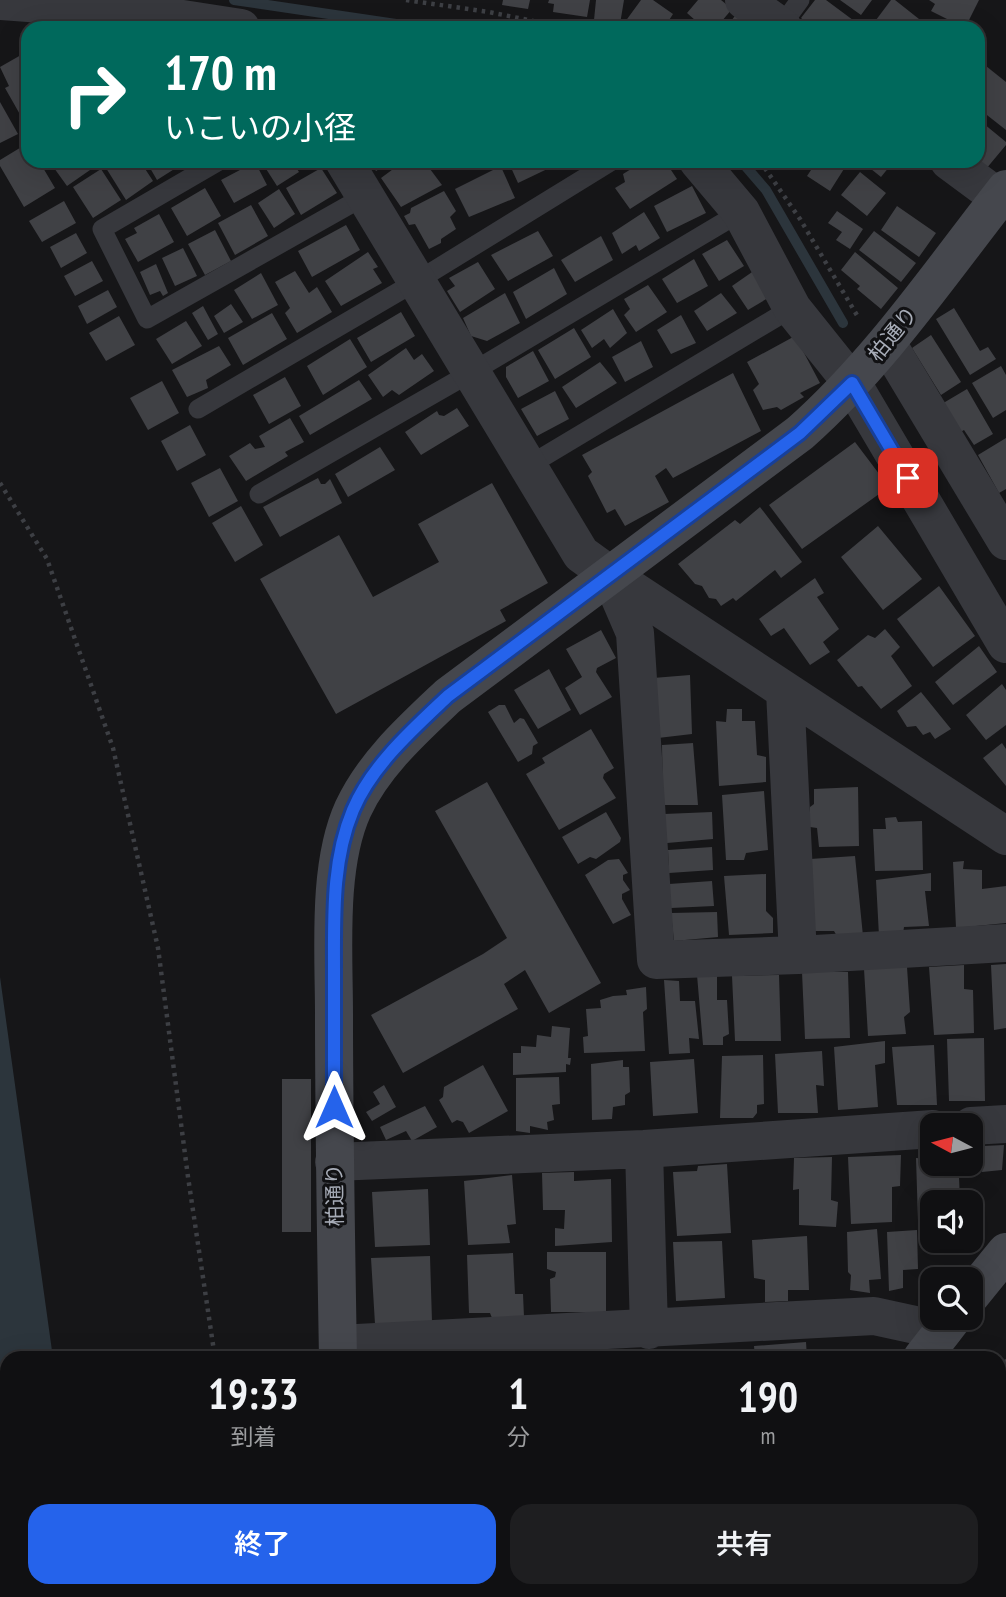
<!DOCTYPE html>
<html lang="ja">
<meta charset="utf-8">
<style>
:root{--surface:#101012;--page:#1e1e20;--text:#f1f3f6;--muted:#9c9d9f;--line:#303032;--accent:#2563eb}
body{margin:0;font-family:"PT Sans Narrow","Noto Sans JP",sans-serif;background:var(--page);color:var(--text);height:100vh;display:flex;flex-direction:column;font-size:26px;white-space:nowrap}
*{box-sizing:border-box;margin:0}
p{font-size:23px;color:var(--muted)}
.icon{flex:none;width:38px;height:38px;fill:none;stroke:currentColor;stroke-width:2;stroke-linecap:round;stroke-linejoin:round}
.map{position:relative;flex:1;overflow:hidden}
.sheet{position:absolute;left:0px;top:1351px;width:1006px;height:247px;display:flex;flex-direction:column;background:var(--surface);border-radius:21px 21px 0 0;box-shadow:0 7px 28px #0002,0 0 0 2px var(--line)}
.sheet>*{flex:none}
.top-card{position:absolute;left:21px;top:21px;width:964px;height:147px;border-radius:21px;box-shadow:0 7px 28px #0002,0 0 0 2px var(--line);background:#00695c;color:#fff;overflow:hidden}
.needle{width:46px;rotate:277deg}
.tools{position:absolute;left:920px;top:1113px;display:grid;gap:14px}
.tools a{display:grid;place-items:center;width:63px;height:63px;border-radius:14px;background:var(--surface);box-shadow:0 7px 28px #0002,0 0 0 2px var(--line);font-size:35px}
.pin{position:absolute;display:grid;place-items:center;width:60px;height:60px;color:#fff;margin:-30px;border-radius:14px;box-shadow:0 4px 10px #0006}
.me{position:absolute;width:77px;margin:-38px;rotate:0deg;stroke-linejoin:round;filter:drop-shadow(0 0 5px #0008)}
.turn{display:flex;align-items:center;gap:24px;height:147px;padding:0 28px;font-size:32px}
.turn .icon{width:91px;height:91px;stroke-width:2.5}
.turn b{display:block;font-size:49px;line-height:60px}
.eta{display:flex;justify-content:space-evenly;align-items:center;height:119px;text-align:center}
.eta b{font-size:42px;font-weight:600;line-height:49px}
.cta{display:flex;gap:14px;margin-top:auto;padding:14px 28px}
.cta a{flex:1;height:80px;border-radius:21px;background:var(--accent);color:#fff;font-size:28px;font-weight:600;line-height:80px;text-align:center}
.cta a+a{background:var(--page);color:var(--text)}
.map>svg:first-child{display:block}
.water{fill:#2c353c}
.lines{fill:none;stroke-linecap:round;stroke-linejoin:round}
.stream{stroke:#2c353c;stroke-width:10}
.building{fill:#404145}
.path{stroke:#3d3f44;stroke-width:4.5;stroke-dasharray:3.5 5;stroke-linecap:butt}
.lane{stroke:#37383d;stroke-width:19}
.street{stroke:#37383d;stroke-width:38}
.secondary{stroke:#45474d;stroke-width:38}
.route-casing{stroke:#184099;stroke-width:18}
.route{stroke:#2563eb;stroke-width:12}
.labels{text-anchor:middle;stroke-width:6;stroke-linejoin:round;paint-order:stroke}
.street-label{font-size:21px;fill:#a8adb8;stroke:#111113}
</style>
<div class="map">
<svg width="1006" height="1597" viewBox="0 0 1006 1597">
<rect width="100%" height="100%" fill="#161618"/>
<path class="water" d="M0,977l53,381h-46v233h78l1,6h-86z"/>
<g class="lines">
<path class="stream" d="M234,0l189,28
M741,161l25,29 77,133"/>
</g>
<path class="building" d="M503,0h27l-2,9 -26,-4z
M549,0h41l-3,17 -34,-5 1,-8 -6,-1z
M596,0h28l-4,24 -26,-4z
M641,0h12l20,14 -9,14 -42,-2z
M698,0h23l11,9 -16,19h-12l-17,-15z
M815,0h11l35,26 -48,2 -12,-10z
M840,0h32l-11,15z
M891,0h4l24,19 -7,9h-42z
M929,0h50l-14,28 -34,-17 4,-7z
M737,13l19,15h-30z
M679,19l13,9h-19z
M28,51v73l-2,1 -21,-37 4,-2 -9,-19z
M986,66l20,16v48l-28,-22v-32z
M0,102l18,32 -18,9z
M978,119l28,23v3l-20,24 -8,-7z
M28,143v18h11l16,27 -31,19 -24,-41v-6z
M49,161h54l-36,25z
M116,161h24l13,20 -27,19 -20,-32z
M146,161h41l-30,19z
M261,161h31l7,11 -22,14z
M369,161h24l-17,10z
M404,161h20l18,24 -41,22 -20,-29z
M508,161h56l-46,22z
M644,161h21l12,18 -47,30 -15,-21 10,-6 -2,-8z
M817,161h32l-19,30 -23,-15z
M861,161h33l-13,16z
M255,162l12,23 -33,18 -13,-23z
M321,168l16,25 -36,22 -15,-27z
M101,169l20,31 -28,18 -20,-31z
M495,169h7l13,29 -46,19 -14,-28z
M860,172l26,21 -19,23 -26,-21z
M692,186l14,27 -39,19 -13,-26z
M205,188l16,28 -34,20 -16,-28z
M279,189l16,25 -21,14 -16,-25z
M444,191l12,20 -6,6 6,12 -15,10v4l-12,6 -14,-25 -6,1 -5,-9 6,-3 1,-5z
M64,201l12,22 -34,19 -13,-21z
M251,205l17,31 -33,19 -17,-32z
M897,206l39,27 -17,24 -38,-27z
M837,211l26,18 -13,20 -14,-9 6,-8 -14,-9z
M644,212l16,26 -21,13 -3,-6 -14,9 -10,-21z
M159,214l15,28 -36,20 -13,-23 12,-6 -3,-5z
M346,225l14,25 -48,27 -14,-26z
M215,230l16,31 -26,14 -17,-31z
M538,231l15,25 -45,25 -17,-26z
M874,231l42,32 -15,19 -42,-32z
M76,233l11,20 -26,15 -11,-21z
M601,236l12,24 -38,22 -14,-22z
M727,240l17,26 -25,15 -17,-27z
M183,248l14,28 -22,10 -13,-28z
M368,252l10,15 -5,2 9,14 -41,23 -16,-25z
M855,252l43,36 -17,21 -24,-20 3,-3 -19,-16z
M694,259l14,27 -31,17 -15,-24z
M92,261l11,20 -28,15 -11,-20z
M478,262l17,27 -35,23 -13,-21 8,-5 -6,-8z
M156,264l12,29 -5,3 -3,-5 -10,4 -10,-23z
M554,268l13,26 -41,25 -13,-27z
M755,270l13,28 -20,12 -16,-24z
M295,271l14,22 8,-6 15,25 -35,21 -12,-20 5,-5 -15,-26z
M261,273l17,32 -26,14 -18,-29z
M648,285l19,27 -31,20 -12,-17 6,-6 -6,-10z
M108,290l9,17 -30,17 -9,-18z
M505,293l15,30 -33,18 -16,-5 -8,-18z
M721,293l16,20 -30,18 -13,-20z
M231,304l12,18 -19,11 -10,-17z
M203,306l15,28 -10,6 -16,-27z
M954,308l26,43 8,-4 8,12 -26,16 -34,-56z
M613,309l14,24 -17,15 -6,-9 -12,9 -11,-18z
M401,312l14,24 -44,26 -14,-24z
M272,313l15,26 -44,26 -15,-27z
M681,315l15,28 -25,11 -14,-24z
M119,316l16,29 -29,16 -17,-28z
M186,321l16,25 -30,18 -16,-25z
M574,328l17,29 -36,22 -17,-29z
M931,335l30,47 -20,13 -29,-47z
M795,336l25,47 -20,10 4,4 -23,13 -4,-3 -14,3 -10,-20 6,-6 -12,-22z
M350,339l17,28 -44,28 -16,-29z
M641,341l12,26 -28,15 -13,-25z
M219,346l12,19 -25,15 2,8 -21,9 -15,-27z
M406,348l8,12 8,-6 12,17 -35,24 -7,-5 -9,7 -15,-22z
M533,351l16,30 -31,17 -12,-21v-10z
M600,362l17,21 -41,25 -14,-21z
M1001,366l5,9v35l-13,8 -21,-35z
M733,373l28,58 -88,47 -7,-10 -11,8 14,26 -44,24 -10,-17 -8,4 -19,-37 4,-4 -10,-17z
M285,377l16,29 -32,18 -16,-29z
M359,380l13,19 -62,36 -11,-19z
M162,381l17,32 -31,17 -18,-32z
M967,389l26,45 -19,11 -10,-15 -7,4 -17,-29z
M555,391l14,28 -32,17 -16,-27z
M457,408l12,18 -48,29 -16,-23 32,-21 2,4 5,1z
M290,418l14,24 -19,10 3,4 -42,25 -17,-25 21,-13 5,6 10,-2 -6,-11z
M190,425l16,30 -29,16 -16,-30z
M1006,438v51l-7,4 -21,-38z
M855,442l34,45 -87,62 -33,-44z
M380,447l15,23 -47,27 -13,-23z
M220,468l18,33 -29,16 -18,-34z
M318,478l3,6h4l5,-5 12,24 -62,34 -17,-30z
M492,483l56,100 -48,27 6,11 -170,93 -76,-135 79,-44 34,62 66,-35 -21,-38z
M241,506l22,39 -28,17 -23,-39z
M760,507l42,55 -21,16 -6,-8 -39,31 -3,-3 -12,8 -5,-7 -7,-1 -7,-12 -7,-2 -17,-20 57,-44 5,4z
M878,526l44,53 -39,31 -42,-53z
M815,578l9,15 -7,4 22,32 -16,13 7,10 -20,13 -26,-37 -13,8 -12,-17z
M939,586l36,50 -42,31 -36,-48z
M885,629l15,18 -9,9 21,30 -31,23 -19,-23 -4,1 -21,-27 31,-25 7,3z
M601,630l15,28 -19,10 -1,4 16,25 -32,18 -15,-27 17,-11 -16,-28z
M979,646l18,26 -44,33 -18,-23z
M549,669l22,41 -33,19 -24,-39z
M690,675l2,59 -34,4 -5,-60z
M1002,684l4,6v35l-20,15 -20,-25z
M921,692l30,37 -16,10 -5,-7 -7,3 -7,-9 -9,1 -10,-16z
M499,705h6l9,18 6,-5 4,1 14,24 -5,3 -1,8 -14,8 -30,-50z
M727,709h15v12h13l2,34 9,2v25l-47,4 -3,-65 10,1z
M591,729l23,39 -10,6 -1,4 13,20 -57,32 -33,-56 19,-11 -3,-5z
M693,743l5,62h-35l-1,-60z
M1002,743l4,6v37l-23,-28z
M487,782l114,201 -52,30 -24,-43 -21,14 14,25 -115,64 -32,-58 112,-61 24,-16 -72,-127z
M858,787l1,59 -40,1 -2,-19 -7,-1v-20l4,-3v-15z
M764,791l4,59 -22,3 -2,7h-18l-4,-65z
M606,812l15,26 -1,4 -24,17 -6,-2 -12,7 -16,-27z
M712,812l1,27 -46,4 -3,-29z
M896,817l2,5 24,-1 1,49 -48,1 -2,-42h13l-1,-11z
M712,847l1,23 -44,3 -1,-23z
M855,856l8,80 -25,2 -4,-7h-19l-5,-72z
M619,859l9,14 -5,2v5l7,10 -8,4v5l9,16 -18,9 -28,-49 23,-15z
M964,861l-1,8 19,1v19l24,-3v37l-50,5 -3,-66z
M931,873v18h-6l4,35 -25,1 -1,7 -24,2 -3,-56z
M766,874v37l7,7v15l-44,2 -5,-59z
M712,881l2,25 -43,2 -2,-24z
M717,912l1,25 -44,4 -3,-28z
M1006,964v64l-12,2 -3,-65z
M964,965v24l9,1 1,43 -40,2 -5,-68z
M907,967l3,45 -6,5 2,17 -38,2 -4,-67z
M802,972h46l2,66 -45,1z
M717,973v27h10l2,34 -6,3v8h-20l-6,-70z
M779,975l2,66h-46l-3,-65z
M664,980l15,1 1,20h15l4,38 -10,-1 1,15 -21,1z
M646,987l1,22 -4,3 2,39 -61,2 -1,-16 5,-1 -2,-27 15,-1 -1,-8 13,-4 14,-1 -1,-5z
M552,1026l18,2 -2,30h3l-1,7 -4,-1v8l-53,3v-22h8v-7l15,1 1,-12 14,2z
M984,1038l1,63h-36l-2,-62z
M885,1041v22l-10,2 3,42 -40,3 -4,-63z
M934,1045l3,60h-40l-5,-58z
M822,1051l2,35 -8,-1 2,28h-40l-3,-59z
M763,1055l1,49 -7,1v8l-4,5h-33l2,-62z
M694,1059l4,54 -45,3 -3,-54z
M623,1060v7h6l1,25 -5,3v10l-12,2 -1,12 -20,1 -1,-56z
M483,1065l25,46 -39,22 -6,-11 -6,-2 -5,3 -13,-23 4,-3 1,-10z
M559,1077l1,27 -8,1 2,15 -7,2 1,8 -18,-4v7l-14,-2v-53z
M282,1079h29v153h-29z
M384,1085l12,22 -24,14 -6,-9 14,-8 -7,-12z
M425,1106l12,21 -25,14 -6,-10 -20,9 -6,-13z
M1004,1145l-2,25 -20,2 1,-26z
M931,1154h2v10h36v12l-10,1 1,25h-27v19h-15l-2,-63 14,1z
M901,1155l-1,31 -8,1v35l-41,2 -3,-67z
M832,1157l-1,43 7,2 -2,25 -37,-2v-36l-6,1 1,-32z
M727,1164l4,69 -54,3 -4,-64 24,-1 1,-5z
M574,1172v9l37,-2 1,63 -57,4v-18l9,1 1,-19h-22l-1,-37z
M512,1175l4,49 -9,1 3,18 -42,2 -4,-64z
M428,1189l2,56 -55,2 -3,-55z
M877,1229l4,50 -12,1 1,13 -20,-3 1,-15 -3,-3 -1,-40z
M917,1230l1,39 -15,1v18l-14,3 -2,-59z
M807,1236l2,54h-21v11l-23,1v-22l-11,-2 -2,-38z
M722,1241l3,57 -49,3 -3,-59z
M547,1252h59v60h-55l-1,-33 5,-2 1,-5 -9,-3z
M513,1253l2,41h8l1,23 -32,1 -2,-5h-21l-2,-58z
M430,1256l2,66 -57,2 -4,-66z
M806,1342l1,16h-52l-1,-12z
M591,1348v10h-16l2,-9z
M649,1351v7h-32v-6z
M536,1353h22v5h-22z
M1006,1359v68l-2,1 -5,-9v-57z
M999,1549l4,7 3,-3v44h-35l-4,-6h32z
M413,1591h46v6h-45z
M504,1591h39v6h-39z
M590,1591h45v6h-37l-8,-1z
M797,1591h41l3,6h-41z
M929,1591h15l4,6h-16z"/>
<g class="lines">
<path class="path" d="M406,0l83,12 78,16
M760,161l40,58 58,98
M0,483l47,76 66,189 45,200 30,229 27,181
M243,1591l1,6"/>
<path class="lane" d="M781,26l19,-26
M219,161l-117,68 45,90 218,-123
M198,409l219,-128 195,-120
M528,466l264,-158
M259,494l213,-122 269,-160
M395,1591v6"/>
<path class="street" d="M744,0l39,28
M0,1l124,9 117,18
M344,161l237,393 29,21 396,261
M698,161l43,51 51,96 60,75 154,261
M949,161l50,37
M887,343l119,198
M610,575l25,58 21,327 142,-5 208,-12
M785,691l13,264
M971,1126l35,-2
M644,1149l5,181
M334,1162l310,-13 289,-20
M338,1344l536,-28 69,15
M999,1481l7,13
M860,1591l4,6"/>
<path class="secondary" d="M971,1295l35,-43
M338,1358c-2,-115 -4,-229 -4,-344 0,-62 -7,-148 19,-205 21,-45 59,-79 95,-113l352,-263c80,-71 140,-160 206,-244
M922,1358l31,-40
M345,1591v6
M730,1597l5,-6"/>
</g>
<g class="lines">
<defs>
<path id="route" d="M334,1107c0,-46 0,-92 0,-139 0,-52 -2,-108 19,-158 19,-45 60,-81 95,-114l352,-263 52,-50 56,95"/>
</defs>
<use href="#route" class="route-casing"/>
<use href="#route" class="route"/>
</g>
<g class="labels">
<g class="street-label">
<text transform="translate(893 334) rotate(-51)" y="7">柏通り</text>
<text transform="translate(335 1195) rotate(-91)" y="7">柏通り</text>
</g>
</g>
</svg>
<div class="tools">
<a><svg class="needle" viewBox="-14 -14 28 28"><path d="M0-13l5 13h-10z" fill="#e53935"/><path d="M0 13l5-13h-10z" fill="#9c9d9f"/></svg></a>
<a><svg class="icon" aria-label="sound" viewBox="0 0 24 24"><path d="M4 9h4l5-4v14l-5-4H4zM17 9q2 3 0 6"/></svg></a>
<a><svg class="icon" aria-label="search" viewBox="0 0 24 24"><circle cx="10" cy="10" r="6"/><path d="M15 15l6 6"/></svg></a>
</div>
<div class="pin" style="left:908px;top:478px;background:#d93025"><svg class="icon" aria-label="arrive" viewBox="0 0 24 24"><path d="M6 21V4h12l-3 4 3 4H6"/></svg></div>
<svg class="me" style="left:334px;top:1107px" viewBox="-20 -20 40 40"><path d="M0-17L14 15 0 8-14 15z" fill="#2563eb" stroke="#fff" stroke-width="4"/></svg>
<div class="top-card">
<div class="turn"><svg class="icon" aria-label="right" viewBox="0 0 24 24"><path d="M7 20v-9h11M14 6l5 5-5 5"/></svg><div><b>170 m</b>いこいの小径</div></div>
</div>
<section class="sheet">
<div class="eta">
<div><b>19:33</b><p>到着</p></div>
<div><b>1</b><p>分</p></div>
<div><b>190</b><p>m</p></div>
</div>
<div class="cta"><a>終了</a><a>共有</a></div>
</section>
</div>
